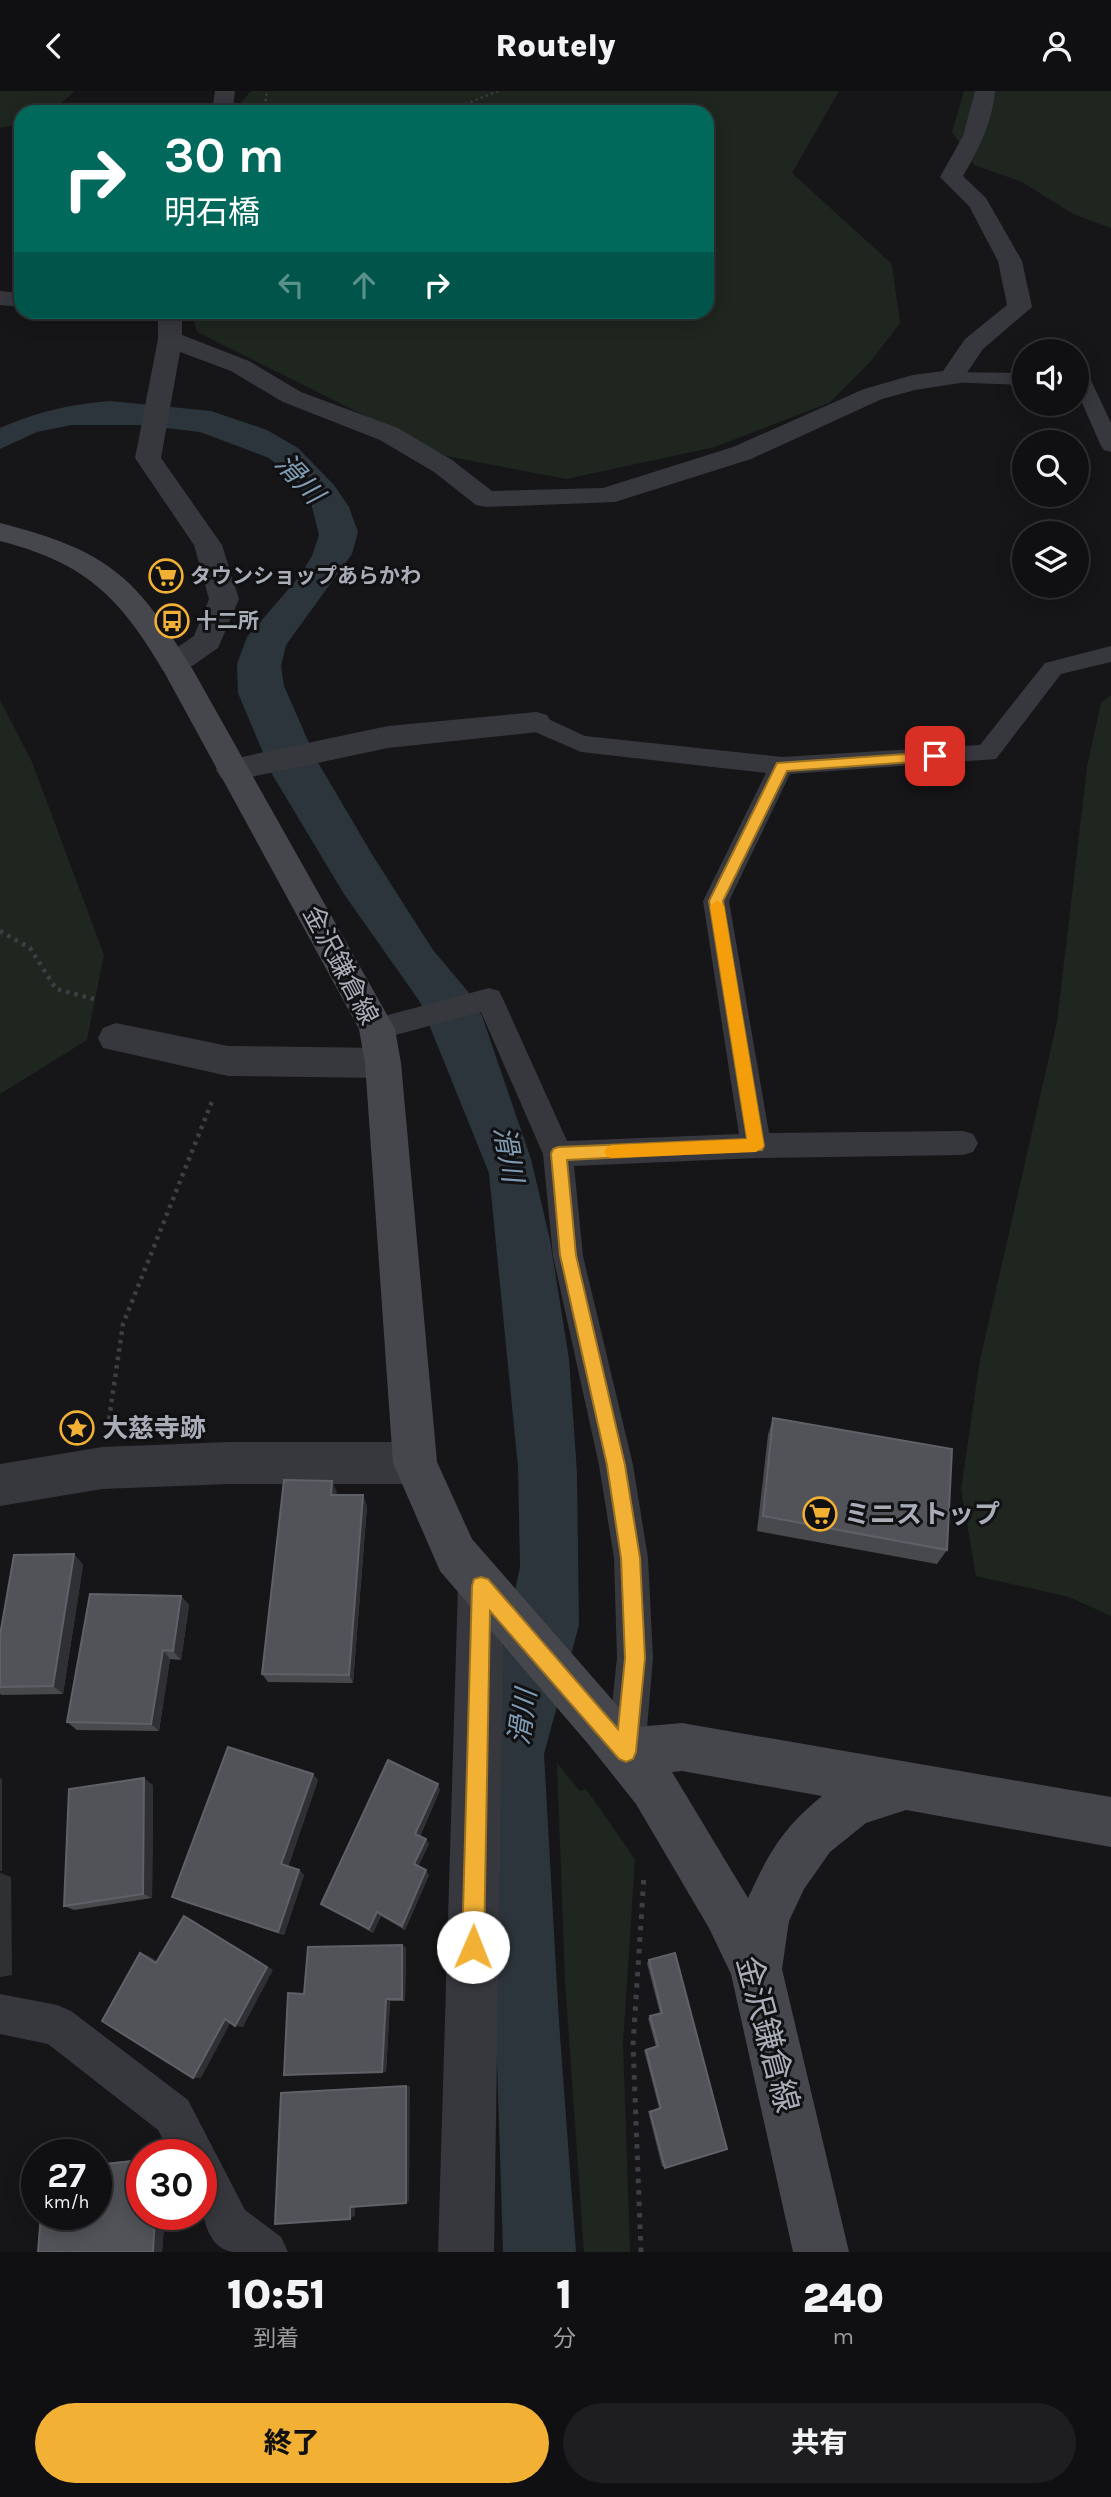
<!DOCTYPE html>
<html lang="ja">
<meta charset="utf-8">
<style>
:root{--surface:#101012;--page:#1e1e20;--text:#f1f3f6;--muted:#9c9d9f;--line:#303032;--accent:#f2b134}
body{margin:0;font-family:Karla,"Noto Sans JP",sans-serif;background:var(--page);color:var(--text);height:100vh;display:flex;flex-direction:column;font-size:26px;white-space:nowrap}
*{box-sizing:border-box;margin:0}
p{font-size:23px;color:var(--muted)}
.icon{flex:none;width:38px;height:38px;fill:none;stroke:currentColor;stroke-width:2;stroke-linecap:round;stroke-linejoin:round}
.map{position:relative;height:2161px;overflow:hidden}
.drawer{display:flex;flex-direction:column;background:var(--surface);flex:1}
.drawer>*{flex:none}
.hud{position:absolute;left:14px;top:14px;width:700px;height:214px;border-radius:21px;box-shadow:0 4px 18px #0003,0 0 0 2px var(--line);background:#00695c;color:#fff;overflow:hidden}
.fabs{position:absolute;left:1012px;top:248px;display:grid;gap:14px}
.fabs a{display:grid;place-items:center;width:77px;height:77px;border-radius:50%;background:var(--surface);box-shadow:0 4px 18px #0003,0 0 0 2px var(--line);font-size:35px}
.speed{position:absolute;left:21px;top:2048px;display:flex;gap:14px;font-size:35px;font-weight:700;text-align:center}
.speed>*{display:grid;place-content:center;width:91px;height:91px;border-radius:50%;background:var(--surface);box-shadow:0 4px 18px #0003,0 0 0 2px var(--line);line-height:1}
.speed small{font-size:18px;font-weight:400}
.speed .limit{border:10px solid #d22;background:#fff;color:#111}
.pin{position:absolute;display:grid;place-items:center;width:60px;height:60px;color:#fff;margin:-30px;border-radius:14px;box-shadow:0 4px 10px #0006}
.me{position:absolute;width:77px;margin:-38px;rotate:1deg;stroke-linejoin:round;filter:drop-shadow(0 0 5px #0008)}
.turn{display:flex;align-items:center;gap:24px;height:147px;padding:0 35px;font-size:32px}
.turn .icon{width:91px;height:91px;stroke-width:2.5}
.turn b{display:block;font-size:49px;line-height:60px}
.lanes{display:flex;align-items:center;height:66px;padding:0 35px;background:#0003;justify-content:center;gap:35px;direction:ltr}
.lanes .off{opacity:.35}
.eta{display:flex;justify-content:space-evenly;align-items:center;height:119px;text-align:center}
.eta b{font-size:42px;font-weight:800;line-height:49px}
.primary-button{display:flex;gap:14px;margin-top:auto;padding:14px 35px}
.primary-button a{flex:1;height:80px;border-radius:42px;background:var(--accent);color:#111;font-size:28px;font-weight:800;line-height:80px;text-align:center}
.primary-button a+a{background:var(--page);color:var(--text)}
header{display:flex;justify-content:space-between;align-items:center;height:91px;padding:0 35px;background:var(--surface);font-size:32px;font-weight:800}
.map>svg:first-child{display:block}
.green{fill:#1e261f}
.water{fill:#2c353c}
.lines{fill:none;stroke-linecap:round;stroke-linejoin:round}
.path-far2{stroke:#3d3f44;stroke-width:2.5;stroke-dasharray:2 3.5;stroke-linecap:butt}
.path-far1{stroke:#3d3f44;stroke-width:4.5;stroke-dasharray:3.5 5;stroke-linecap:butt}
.path{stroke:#3d3f44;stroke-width:5;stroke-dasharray:4.5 7;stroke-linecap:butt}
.lane{fill:#37383d;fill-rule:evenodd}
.street{fill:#37383d;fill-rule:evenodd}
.secondary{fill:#45474d;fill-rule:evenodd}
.wall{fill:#47494d}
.shaded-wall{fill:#2f3033}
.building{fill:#525359;stroke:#5f6168;stroke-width:2}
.route{fill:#f2b134;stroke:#9d7322;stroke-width:2}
.slow{fill:#f59e0b}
.labels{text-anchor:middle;stroke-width:6;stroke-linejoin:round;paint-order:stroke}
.far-poi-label{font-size:21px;font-weight:bold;fill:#a8adb8;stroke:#111113;text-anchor:start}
.street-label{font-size:26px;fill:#a8adb8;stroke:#111113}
.poi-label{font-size:26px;font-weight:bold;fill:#a8adb8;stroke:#111113;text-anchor:start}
.water-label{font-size:28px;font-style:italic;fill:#7f9bb3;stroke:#111113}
.near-street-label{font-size:32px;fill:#a8adb8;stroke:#111113}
</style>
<header><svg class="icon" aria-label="back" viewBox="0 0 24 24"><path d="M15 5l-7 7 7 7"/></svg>Routely<svg class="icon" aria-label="person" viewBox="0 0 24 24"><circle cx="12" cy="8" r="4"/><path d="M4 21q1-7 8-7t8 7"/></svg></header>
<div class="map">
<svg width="1111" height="2161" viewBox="0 0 1111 2161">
<rect width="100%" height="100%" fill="#161618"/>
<path class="green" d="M0,0h75l-24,21h-30v12l-21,4z
M251,0h588l-47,82 100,91 8,59 -29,38 -42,42 -114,44 -149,32 -120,-23 -249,-124 -5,-20 515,-1v-199h-474z
M964,0h147v137l-38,-14 -51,-32 -48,-17 -22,-33z
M1111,604v921l-42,-19 -93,-21 -15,-87 19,-129 77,-338 30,-255 14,-64z
M0,609l32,62 72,193 -17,85 -87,54z
M557,1672l23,28 6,-2 49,70 -12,184 7,209h-46l-19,-271z"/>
<path class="water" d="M110,310l101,10 56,19 31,18 36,37 15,22 9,25 -6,22 -66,91 -5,21 3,20 32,73 57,97 60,94 37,44 12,22 49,143 19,81 19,119 8,114 2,152 -35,129 15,268 17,230h-73l-14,-448 4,-109 27,-128 -2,-100 -29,-294 -69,-171 -76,-108 -72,-120 -34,-81 -1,-29 10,-27 52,-60 13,-21 7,-21 -8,-32 -15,-22 -27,-23 -69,-26 -60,-7h-68l-35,7 -37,17v-21c40,-17 67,-23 110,-27z"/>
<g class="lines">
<path class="path-far2" d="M264,21l3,-21
M445,21l53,-21"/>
<path class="path-far1" d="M0,840l30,17 26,41 38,10
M109,1328l14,-95 90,-225"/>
<path class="path" d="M641,2161l-8,-208 11,-168"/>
<path class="lane" d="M951,281l73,1v12l-80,-3 -3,-4z
M1076,283l13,2 22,47v29l-7,-2 -3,-4 -25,-57z
M1111,555v16l-50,12 -65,85 -206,15 -61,127 40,232 194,-2 10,3 5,9 -5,9 -10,3 -207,3 -182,8 9,90 50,209 15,93 5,100 -8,94 -6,13 -13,6 -13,-6 -6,-13 10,-94 -3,-100 -15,-93 -46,-209 -10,-102 -62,-142 -104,28 -10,-3 -4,-8 4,-8 10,-3 112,-30 10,3 4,8 64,142 172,-7 -36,-233 63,-128 -185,-21 -53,-23 -4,-6 4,-6 8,-2 8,2 41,19 197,21 198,-12 65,-82z
M0,1903l57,11 14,6 117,89 57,110 36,27 7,15c-18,0 -39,0 -56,0 -37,-7 -31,-70 -31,-98h-30l-13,-24 -110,-86 -48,-10z"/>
<path class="street" d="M215,0h20l-2,16 -3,5h-22l5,-7z
M975,0h20c-3,32 -16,58 -32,85l23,22 36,63 10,46 -49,42 -23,34 -45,7 -33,9 -131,60 -136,43 -129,5 -10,-2 -42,-33 -54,-32 -97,-38 -52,-31 -51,-19 -19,106 61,87 17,54 -21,49 -33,23 -11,3 -11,-3 -4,-7 4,-7 31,-21 15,-37 -15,-54 -59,-87 23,-119v-28h24v24l67,26 52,31 97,36 54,32 40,31 111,-3 130,-41 131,-58 49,-14 30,-4 22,-32 42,-34 -9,-44 -29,-55 -29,-29 23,-41z
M0,200l21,2v14l-21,-2z
M536,621l11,3 5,8 -5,8 -159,17 -156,33 -11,-3 -5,-8 5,-8 11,-3 156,-33z
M116,932l112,23 155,2 13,5 5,10 -5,10 -13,5 -155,-2 -125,-28 -5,-10 5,-10z
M229,1351h186l15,6 7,15 -7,15 -15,6h-186l-127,5 -102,17v-42l102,-17z
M481,1472l16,7 7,16 -10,666h-56l20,-666 7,-16z"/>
<path class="secondary" d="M0,432c108,28 135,52 193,147l202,359 6,34 36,399 35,77 164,188 46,-4 429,74v50l-205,-37 -40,13 -36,29 -26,37 -15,32 -7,48 67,283h-56l-62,-278 -22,-46 -73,-124 -47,-59 -149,-174 -47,-108 -28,-400 -6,-34 -196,-359c-45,-75 -78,-107 -163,-129zM682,1680l140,25c-39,32 -53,56 -74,102l-76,-126z"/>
</g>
<path class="wall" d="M773,1327l174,132 -10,14 -180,-33 11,-96z
M337,1401l-1,3 31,11 -14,177 -85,-1 -6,-8z
M74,1463l9,11 -20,129 -61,1 -2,-1v-59z
M181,1505l8,9 -8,55 -11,-1 -11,72 -82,-1 -10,-8z
M318,1689l-30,87 11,3 5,5 -20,60 -104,-34 -8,-4z
M153,1694l-1,113 -78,12 -10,-4z
M440,1699l-20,46 6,3 3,5 -11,22 11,9 -24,55 -24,-14 -8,17 -52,-29z
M402,1854l4,3 -1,53h-15l-4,71 -102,3 20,-81z
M675,1862l-10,215 -3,-2 -14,-55 11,-3 -15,-58 12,-3 -8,-29 12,-5 -13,-50 2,-3z
M142,2068v55h23l-3,38 -66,-38v-50z"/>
<path class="shaded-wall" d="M332,1390l5,11 -2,14 -4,-11z
M363,1404l4,11 -14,177 -4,-8z
M74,1463l9,11 -20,129 -10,-8z
M181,1505l8,9 -8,55 -8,-9z
M163,1559l7,9 -11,72 -8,-7z
M313,1683l5,6 -31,89 -6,-5z
M0,1687l2,1v92h-2z
M144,1687l9,7 -1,113 -9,-4z
M438,1693l2,6 -22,49 -3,-5z
M426,1748l3,5 -12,25 -3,-5z
M299,1779l5,5 -20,60 -6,-3z
M426,1779l3,5 -24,55 -3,-4z
M0,1782l11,4 1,98 -12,2z
M377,1821l4,4 -8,17 -4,-4z
M184,1825l8,4 81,50 -30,57 -8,-1z
M402,1854l4,3 -1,53 -3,-2z
M140,1862l9,3 16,10 -9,-3z
M386,1908l4,2 -4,71h-4z
M225,1928l7,1 -31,58h-8z
M406,1995h4l-1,115 -3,2z
M355,2113v11l-5,4v-12z
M155,2123h10l-3,38h-9z"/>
<path class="building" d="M773,1327l179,31 -5,101 -184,-34z
M284,1389l48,1 -1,14h32l-14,180 -87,-1z
M74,1463l-21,132 -53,1v-52l14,-80z
M90,1503l91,2 -8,55 -10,-1 -12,74 -84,-2z
M228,1656l85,27 -32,90 18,6 -21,62 -106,-35z
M388,1669l50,24 -23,50 11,5 -12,25 12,6 -24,56 -25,-14 -8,17 -48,-25z
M144,1687l-1,116 -79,12 5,-117z
M184,1825l83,51 -32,59 -10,-7 -32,59 -91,-57 38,-68 16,10z
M402,1854v54h-16l-4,73 -98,3 4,-82 16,1 4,-47z
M675,1862l52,196 -62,19 -15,-56 11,-4 -15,-58 12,-4 -8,-30 12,-3 -13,-53z
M406,1995v117l-56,4v12l-75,5 6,-131z
M142,2069l-2,39h2v15h13l-2,38h-115l3,-38h55v-49z"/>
<path class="route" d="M935,661l5,1v7l-153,11 -64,130 41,245 -2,4 -195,10 9,95 49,210 15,93 5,100 -9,94 -3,7 -7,3 -7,-3 -129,-148 -6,336 -3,7 -8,3 -7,-3 -4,-7 10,-361 2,-7 7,-2 7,2 130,150 7,-71 -4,-100 -14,-93 -47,-210 -9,-101 2,-5 5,-2 189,-8 -38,-238 68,-138z"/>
<path class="slow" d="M717,809l7,6 40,240 -8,6 -144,6 -5,-1 -3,-5 3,-5 5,-2 135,-6 -37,-233z"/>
<defs>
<symbol id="supermarket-ring" viewBox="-11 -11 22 22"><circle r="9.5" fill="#111113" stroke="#f2b134" stroke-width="1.5"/><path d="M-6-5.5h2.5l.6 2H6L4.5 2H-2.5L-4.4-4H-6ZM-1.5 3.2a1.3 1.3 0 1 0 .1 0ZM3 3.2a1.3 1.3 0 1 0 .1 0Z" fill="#f2b134"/></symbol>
<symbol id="bus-ring" viewBox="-11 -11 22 22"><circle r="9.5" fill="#111113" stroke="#f2b134" stroke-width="1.5"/><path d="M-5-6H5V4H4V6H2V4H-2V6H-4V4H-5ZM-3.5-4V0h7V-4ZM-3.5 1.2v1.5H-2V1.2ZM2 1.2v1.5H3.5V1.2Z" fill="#f2b134"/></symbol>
<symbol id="sight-ring" viewBox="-11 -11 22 22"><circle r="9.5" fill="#111113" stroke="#f2b134" stroke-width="1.5"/><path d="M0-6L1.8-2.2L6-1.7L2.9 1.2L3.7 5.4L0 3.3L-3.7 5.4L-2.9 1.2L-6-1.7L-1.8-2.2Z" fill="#f2b134"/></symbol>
</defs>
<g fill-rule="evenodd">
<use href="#supermarket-ring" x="147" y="466" width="38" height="38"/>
<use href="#bus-ring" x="153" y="511" width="38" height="38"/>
<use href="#sight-ring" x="58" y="1318" width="38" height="38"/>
<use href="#supermarket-ring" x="801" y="1404" width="38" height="38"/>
</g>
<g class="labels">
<g class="far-poi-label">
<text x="190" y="492">タウンショップあらかわ</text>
<text x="196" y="537">十二所</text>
</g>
<g class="street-label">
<text transform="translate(341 874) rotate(62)" y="9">金沢鎌倉線</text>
</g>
<g class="poi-label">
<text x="102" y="1346">大慈寺跡</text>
<text x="844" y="1432">ミニストップ</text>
</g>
<g class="water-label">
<text transform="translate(300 387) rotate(48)" y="10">滑川</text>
<text transform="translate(509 1063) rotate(80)" y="10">滑川</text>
<text transform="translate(522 1626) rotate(-82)" y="10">滑川</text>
</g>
<g class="near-street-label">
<text transform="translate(768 1943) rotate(75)" y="11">金沢鎌倉線</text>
</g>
</g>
</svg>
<div class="fabs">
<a><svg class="icon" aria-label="sound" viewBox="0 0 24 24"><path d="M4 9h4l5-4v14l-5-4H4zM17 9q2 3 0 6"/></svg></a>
<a><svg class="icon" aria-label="search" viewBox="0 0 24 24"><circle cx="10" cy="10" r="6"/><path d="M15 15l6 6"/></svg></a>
<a><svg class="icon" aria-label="layers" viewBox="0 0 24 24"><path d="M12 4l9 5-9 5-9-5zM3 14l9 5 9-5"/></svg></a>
</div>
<div class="speed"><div>27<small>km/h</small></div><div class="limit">30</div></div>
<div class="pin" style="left:935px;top:665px;background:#d93025"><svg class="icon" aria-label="arrive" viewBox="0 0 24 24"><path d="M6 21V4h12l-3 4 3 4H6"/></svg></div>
<svg class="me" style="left:473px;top:1856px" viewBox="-20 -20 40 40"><circle r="19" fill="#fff"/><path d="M0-13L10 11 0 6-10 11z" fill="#f2b134"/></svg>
<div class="hud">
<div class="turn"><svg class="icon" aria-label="right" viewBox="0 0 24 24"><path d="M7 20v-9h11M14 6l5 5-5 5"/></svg><div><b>30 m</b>明石橋</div></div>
<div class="lanes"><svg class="icon off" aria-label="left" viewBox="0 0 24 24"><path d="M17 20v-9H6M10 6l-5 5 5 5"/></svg><svg class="icon off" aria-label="ahead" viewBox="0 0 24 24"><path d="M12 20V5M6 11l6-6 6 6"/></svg><svg class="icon" aria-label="right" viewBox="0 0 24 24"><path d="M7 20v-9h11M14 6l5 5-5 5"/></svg></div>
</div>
</div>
<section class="drawer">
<div class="eta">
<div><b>10:51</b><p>到着</p></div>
<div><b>1</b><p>分</p></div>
<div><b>240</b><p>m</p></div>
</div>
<div class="primary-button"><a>終了</a><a>共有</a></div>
</section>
